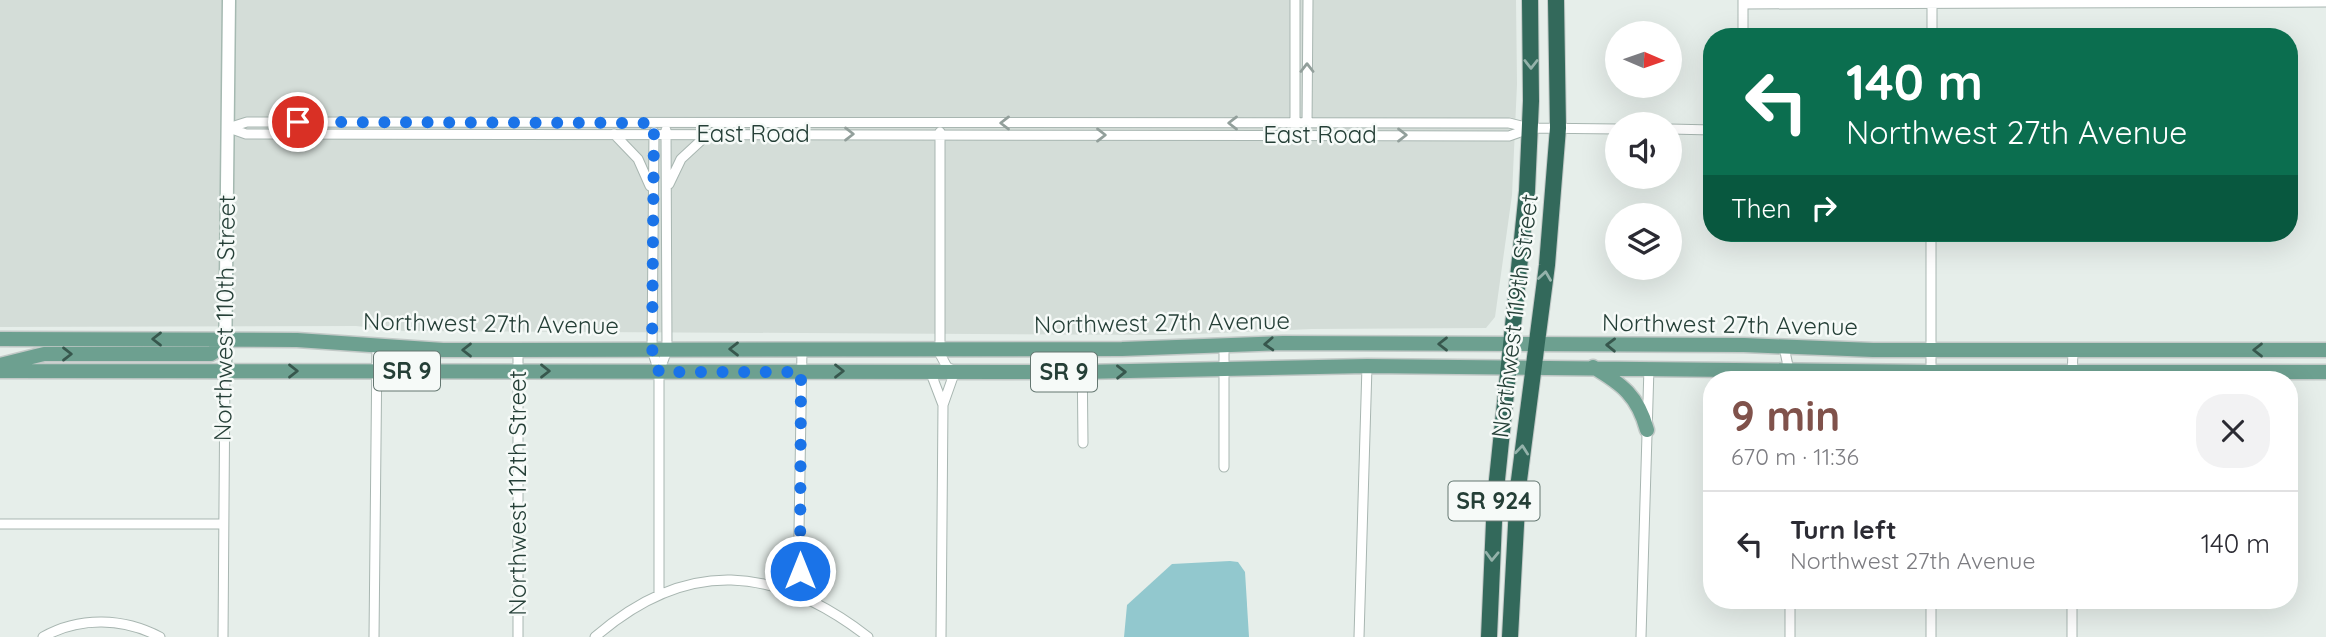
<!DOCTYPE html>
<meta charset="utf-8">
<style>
:root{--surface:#fff;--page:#f2f2f3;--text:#2b2b33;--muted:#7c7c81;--line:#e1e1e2;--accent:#80524b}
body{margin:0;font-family:Quicksand,sans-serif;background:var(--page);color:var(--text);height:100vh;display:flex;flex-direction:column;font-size:26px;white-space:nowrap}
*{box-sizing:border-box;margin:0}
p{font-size:23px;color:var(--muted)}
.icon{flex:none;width:38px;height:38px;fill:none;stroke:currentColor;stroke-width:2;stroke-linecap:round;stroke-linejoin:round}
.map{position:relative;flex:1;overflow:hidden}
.side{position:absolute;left:1703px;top:371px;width:595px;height:238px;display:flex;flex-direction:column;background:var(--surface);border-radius:28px;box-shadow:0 7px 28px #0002}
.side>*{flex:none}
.banner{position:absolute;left:1703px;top:28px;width:595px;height:214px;border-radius:28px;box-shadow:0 7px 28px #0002;background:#0b6e4f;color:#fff;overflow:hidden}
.needle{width:46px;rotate:92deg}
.tools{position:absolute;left:1605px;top:21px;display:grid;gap:14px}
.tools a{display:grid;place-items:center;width:77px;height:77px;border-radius:50%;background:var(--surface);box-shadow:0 7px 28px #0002;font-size:35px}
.pin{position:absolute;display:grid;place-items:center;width:60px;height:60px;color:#fff;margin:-30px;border:4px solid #fff;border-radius:50%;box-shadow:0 2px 7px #0007}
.me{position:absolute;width:77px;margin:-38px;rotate:0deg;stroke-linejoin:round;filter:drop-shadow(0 0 5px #0008)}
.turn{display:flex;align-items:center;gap:24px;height:147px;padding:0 28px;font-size:32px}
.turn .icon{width:91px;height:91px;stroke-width:2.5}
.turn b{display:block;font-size:49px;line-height:60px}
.then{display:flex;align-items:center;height:66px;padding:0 28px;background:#0003;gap:14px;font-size:26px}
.round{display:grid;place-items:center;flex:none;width:74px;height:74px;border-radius:28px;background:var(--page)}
.overview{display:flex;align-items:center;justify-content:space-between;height:119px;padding:0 28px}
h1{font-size:42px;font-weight:700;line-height:52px;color:var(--accent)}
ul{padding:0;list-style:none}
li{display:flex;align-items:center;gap:21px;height:105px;padding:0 28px;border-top:2px solid var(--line)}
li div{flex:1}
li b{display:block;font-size:26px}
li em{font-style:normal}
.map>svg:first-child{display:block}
.built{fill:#d4ddd8}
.water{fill:#92c8ce}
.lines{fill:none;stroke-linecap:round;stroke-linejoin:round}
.street-casing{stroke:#a8b6b1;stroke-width:11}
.secondary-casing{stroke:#a5b9b1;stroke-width:15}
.primary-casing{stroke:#c2c9c7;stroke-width:17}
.highway-casing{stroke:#c2c9c7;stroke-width:18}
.street{stroke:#fff;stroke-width:9}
.secondary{stroke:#fff;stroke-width:12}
.primary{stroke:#6da090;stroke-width:14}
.highway{stroke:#33695b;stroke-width:16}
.oneway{stroke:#94b2aa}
.oneway2{stroke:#929f9b}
.oneway3{stroke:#37574d}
.route{stroke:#1a73e8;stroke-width:12;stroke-dasharray:0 21.6}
.labels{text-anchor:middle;stroke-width:5;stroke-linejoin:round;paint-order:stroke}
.shield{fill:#f6faf8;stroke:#647771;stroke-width:2}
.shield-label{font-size:23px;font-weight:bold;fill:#253f37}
.street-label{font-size:24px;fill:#253f37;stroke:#f6faf8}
</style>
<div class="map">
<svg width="2326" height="637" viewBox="0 0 2326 637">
<rect width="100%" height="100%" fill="#e6eeea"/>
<path class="built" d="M0,0h1516l1,84 -5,111 -17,122 -9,11 -174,1 -140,6 -769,-4 -47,-5 -356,1z"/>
<path class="water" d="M1230,561l8,1 7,10 4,65h-125l3,-32 45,-41z"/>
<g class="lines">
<defs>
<path id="street" d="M1743,0v37
M1743,4l583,-2
M1932,37v-33
M1307,126l1,-126
M228,128l19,-6 1262,1 21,5 87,1
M229,128l17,6 1263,2 20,-7
M1295,128v-128
M1670,129l42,1
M654,132l-2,218 7,22v222
M940,132v222l7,13 8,4 -12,34
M614,134l24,25 12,27
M669,184l12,-25 27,-25
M1224,346v121
M1784,347l7,33
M1082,349l1,94
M930,371l13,34 -2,232
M659,372l8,-22 -1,-220
M1931,380v-147
M2072,380l1,-30
M0,524h222
M798,593l4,-244
M1931,600v37
M2072,600v37
M43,637c37,-21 81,-19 117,0
M223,637l2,-266
M374,637l3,-291
M518,637v-288
M595,637c92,-80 180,-72 273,0
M1359,637l8,-271
M1641,637l8,-270
M1790,637v-37"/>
<path id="secondary" d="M225,371l4,-371"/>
<path id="primary" d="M0,339l297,1 146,10 679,-1 161,-6 461,2 129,5h453
M0,365l44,-11h167l12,-8 3,-7
M1593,367c29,17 45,29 54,63
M0,371l1082,1 285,-6 564,6h395"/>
<path id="highway" d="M1489,637l6,-138 32,-308 4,-90 -1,-101
M1510,637l8,-149 29,-223 11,-137 -2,-128"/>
</defs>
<use href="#street" class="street-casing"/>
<use href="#secondary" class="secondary-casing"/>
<use href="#primary" class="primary-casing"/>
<use href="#highway" class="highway-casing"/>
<use href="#street" class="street"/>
<use href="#secondary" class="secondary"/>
<use href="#primary" class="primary"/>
<use href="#highway" class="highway"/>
</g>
<defs><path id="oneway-chevron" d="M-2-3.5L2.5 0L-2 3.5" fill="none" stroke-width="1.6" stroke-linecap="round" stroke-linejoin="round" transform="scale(1.75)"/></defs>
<g class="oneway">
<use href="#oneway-chevron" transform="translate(1531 64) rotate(90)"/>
<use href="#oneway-chevron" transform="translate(1545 276) rotate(-82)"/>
<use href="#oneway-chevron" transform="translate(1522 450) rotate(-84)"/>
<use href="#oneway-chevron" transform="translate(1492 556) rotate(92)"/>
</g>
<g class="oneway2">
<use href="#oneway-chevron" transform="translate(1307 68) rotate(-90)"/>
<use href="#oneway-chevron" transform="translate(1005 123) rotate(-180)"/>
<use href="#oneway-chevron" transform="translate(1233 123) rotate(-180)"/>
<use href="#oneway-chevron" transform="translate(849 134)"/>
<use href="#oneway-chevron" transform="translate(1101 135)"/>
<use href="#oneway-chevron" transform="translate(1402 135)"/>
</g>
<g class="oneway3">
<use href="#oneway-chevron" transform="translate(157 339) rotate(-180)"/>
<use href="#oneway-chevron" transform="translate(1269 344) rotate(177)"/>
<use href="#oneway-chevron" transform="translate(1443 344) rotate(180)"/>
<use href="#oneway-chevron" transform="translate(1611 345) rotate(-179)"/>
<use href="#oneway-chevron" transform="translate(734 349) rotate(180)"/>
<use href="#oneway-chevron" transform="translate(467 350) rotate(180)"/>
<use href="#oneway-chevron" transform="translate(2258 350) rotate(-180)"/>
<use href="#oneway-chevron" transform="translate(67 354)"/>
<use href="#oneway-chevron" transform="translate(293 371)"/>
<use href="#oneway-chevron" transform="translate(545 371)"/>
<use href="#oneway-chevron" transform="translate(839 371)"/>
<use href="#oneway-chevron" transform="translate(1121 372) rotate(-1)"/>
</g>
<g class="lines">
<path class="route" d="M298,122l356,1 -2,226 7,23h142l-1,199"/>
</g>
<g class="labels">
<g class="shield">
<rect x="374" y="351.5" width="66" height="39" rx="5"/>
<rect x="1031" y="352.5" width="66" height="39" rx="5"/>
<rect x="1448.5" y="481.5" width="91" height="39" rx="5"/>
</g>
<g class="shield-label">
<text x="407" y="379">SR 9</text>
<text x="1064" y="380">SR 9</text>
<text x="1494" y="509">SR 924</text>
</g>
<g class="street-label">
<text x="753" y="142">East Road</text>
<text x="1320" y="143">East Road</text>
<text transform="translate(1515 316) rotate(-83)" y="8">Northwest 119th Street</text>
<text transform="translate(225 318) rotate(-89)" y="8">Northwest 110th Street</text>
<text transform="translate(1162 323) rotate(-1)" y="8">Northwest 27th Avenue</text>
<text transform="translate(491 324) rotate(1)" y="8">Northwest 27th Avenue</text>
<text transform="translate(1730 325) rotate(1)" y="8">Northwest 27th Avenue</text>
<text transform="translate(518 493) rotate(-90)" y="8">Northwest 112th Street</text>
</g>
</g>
</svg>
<div class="tools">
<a><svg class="needle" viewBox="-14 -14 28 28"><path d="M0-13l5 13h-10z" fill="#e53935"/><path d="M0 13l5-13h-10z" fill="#7c7c81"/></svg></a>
<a><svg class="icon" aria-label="sound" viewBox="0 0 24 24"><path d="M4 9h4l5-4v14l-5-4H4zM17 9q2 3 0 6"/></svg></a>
<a><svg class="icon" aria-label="layers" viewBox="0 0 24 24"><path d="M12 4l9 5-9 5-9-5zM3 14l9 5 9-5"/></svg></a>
</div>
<div class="pin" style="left:298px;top:122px;background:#d93025"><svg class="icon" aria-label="arrive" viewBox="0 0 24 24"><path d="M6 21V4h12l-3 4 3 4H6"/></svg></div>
<svg class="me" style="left:800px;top:571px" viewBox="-20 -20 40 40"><circle r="17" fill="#1a73e8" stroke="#fff" stroke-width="3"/><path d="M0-11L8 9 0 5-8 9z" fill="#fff"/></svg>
<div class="banner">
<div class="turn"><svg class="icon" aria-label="left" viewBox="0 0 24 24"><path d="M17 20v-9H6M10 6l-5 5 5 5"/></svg><div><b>140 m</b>Northwest 27th Avenue</div></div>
<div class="then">Then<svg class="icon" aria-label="right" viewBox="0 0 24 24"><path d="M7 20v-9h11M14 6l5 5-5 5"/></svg></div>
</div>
<section class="side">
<div class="overview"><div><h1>9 min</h1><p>670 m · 11:36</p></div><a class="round"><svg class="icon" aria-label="close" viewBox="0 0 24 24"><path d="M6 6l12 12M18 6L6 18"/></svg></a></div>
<ul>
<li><svg class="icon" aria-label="left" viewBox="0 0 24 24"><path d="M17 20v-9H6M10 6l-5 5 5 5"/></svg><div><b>Turn left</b><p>Northwest 27th Avenue</p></div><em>140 m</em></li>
</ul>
</section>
</div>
